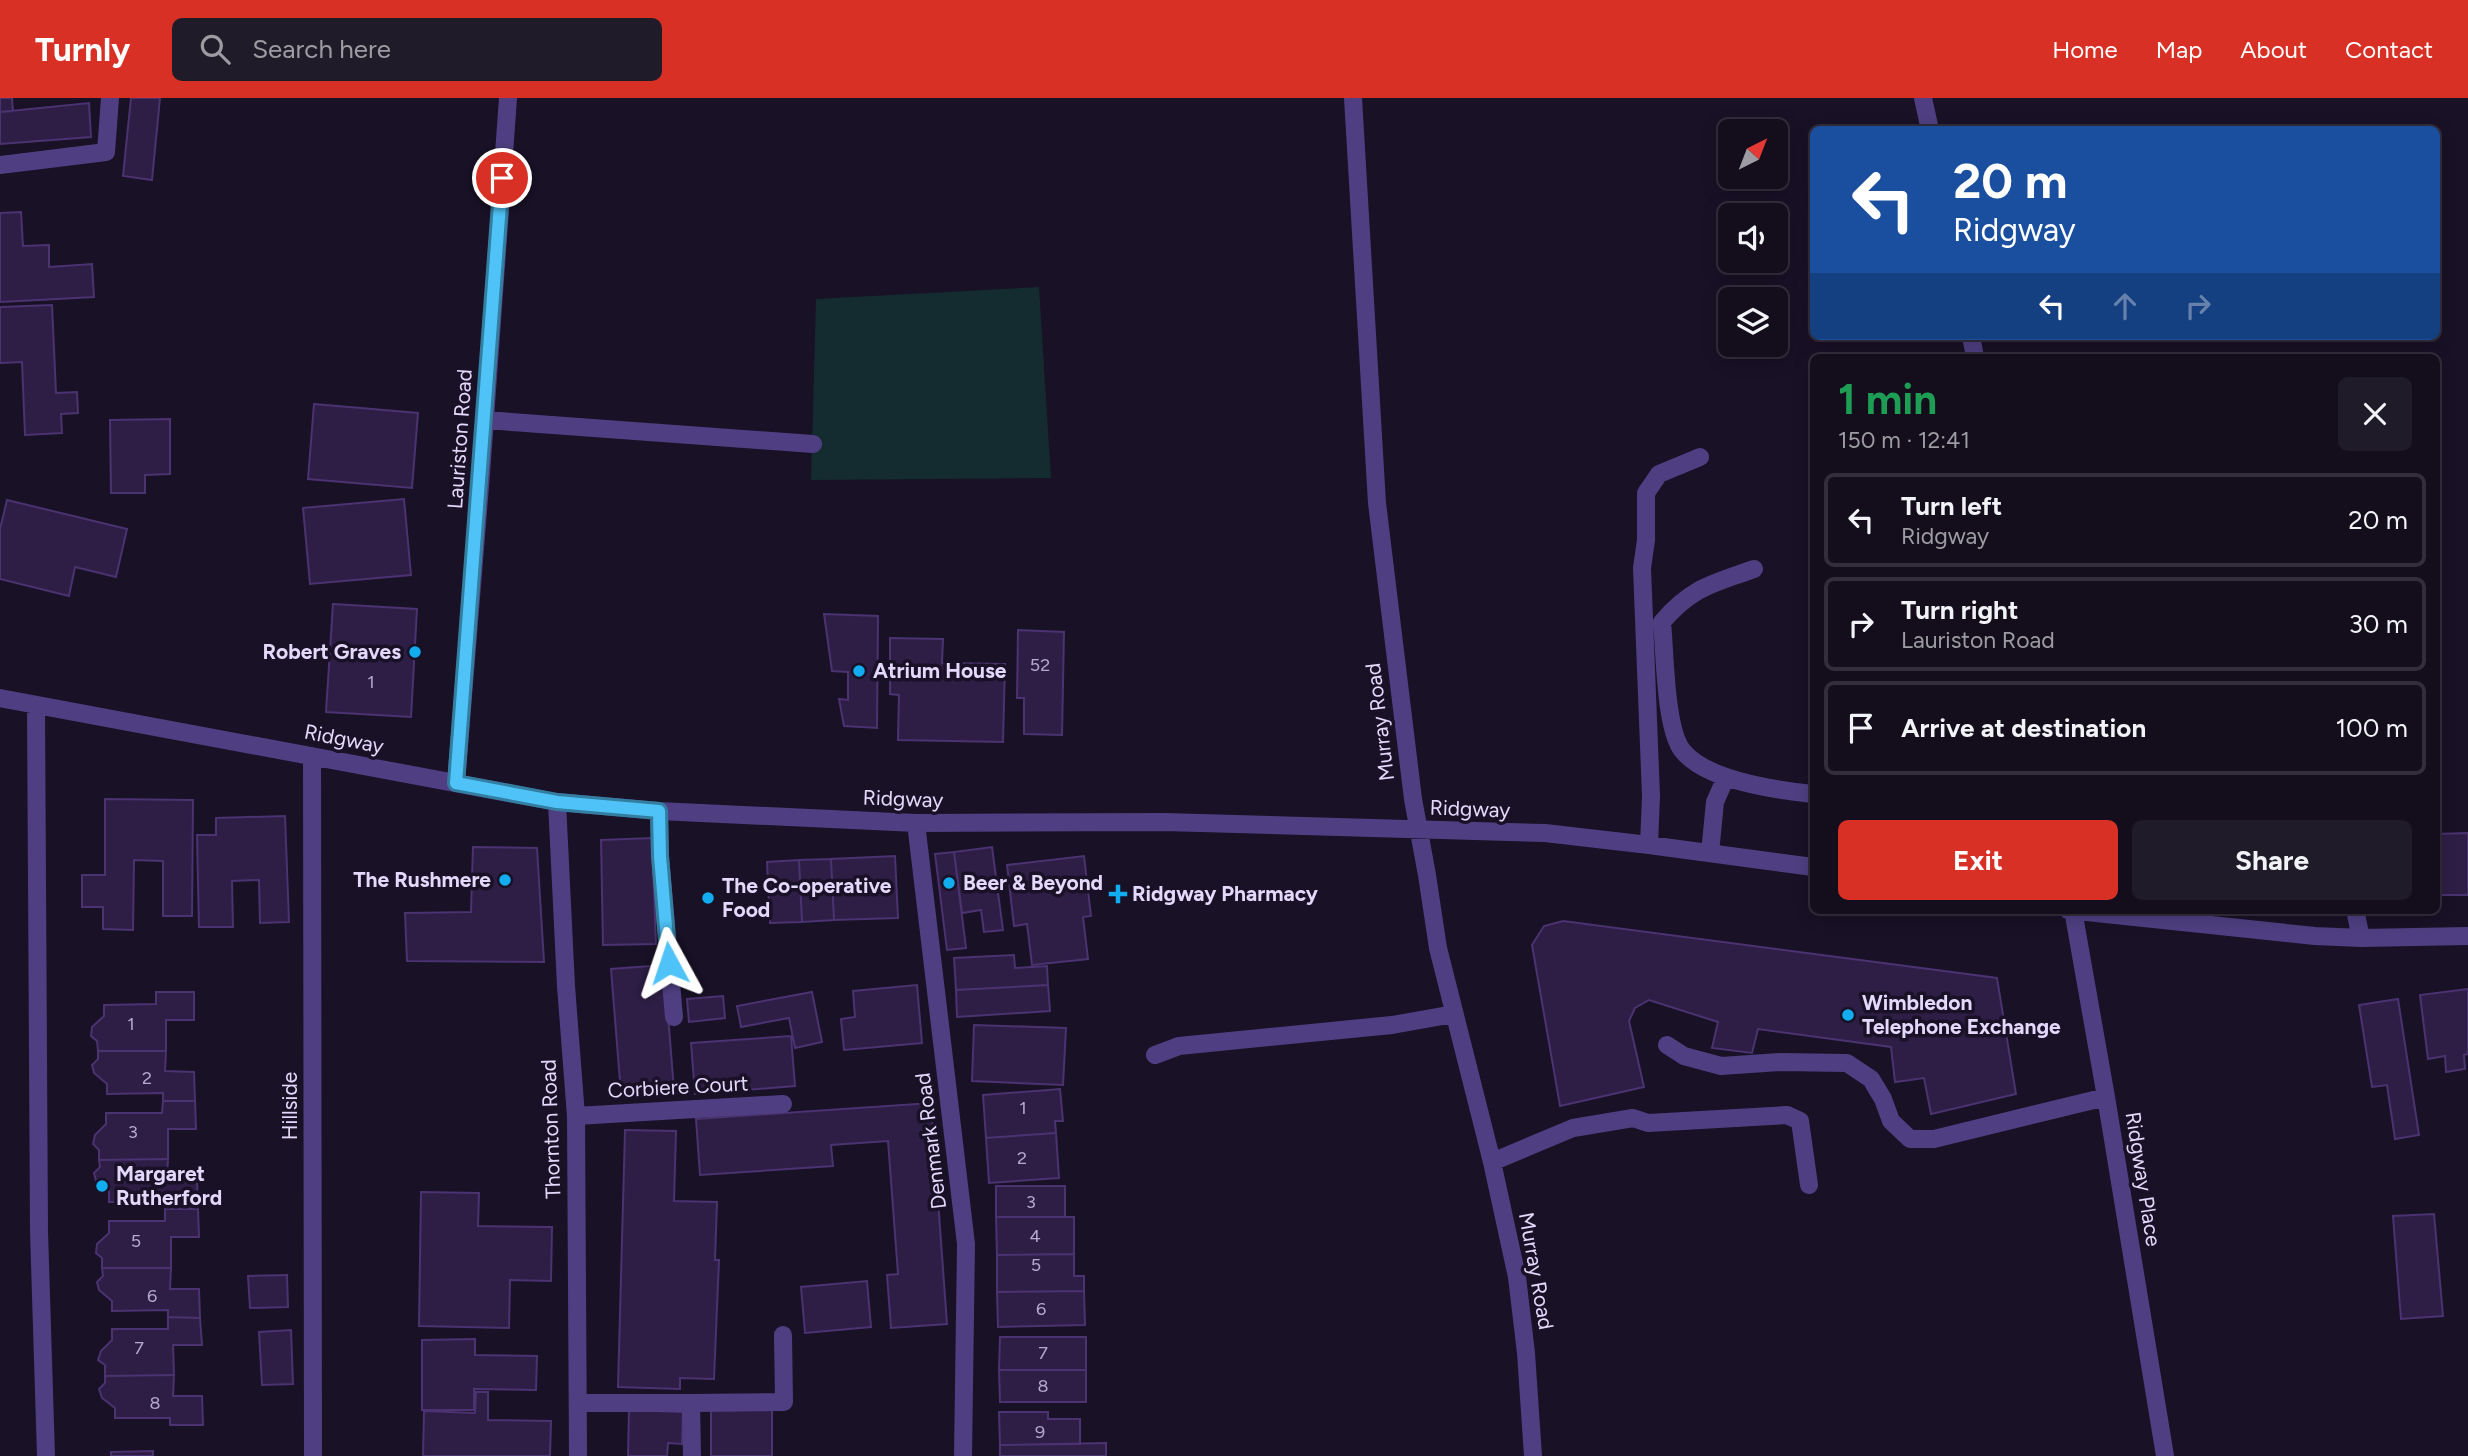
<!DOCTYPE html>
<meta charset="utf-8">
<style>
:root{--surface:#130d1c;--page:#201b29;--text:#f1f3f6;--muted:#9d9ca3;--line:#322d3b;--accent:#d93025}
body{margin:0;font-family:Figtree,sans-serif;background:var(--page);color:var(--text);height:100vh;display:flex;flex-direction:column;font-size:26px;white-space:nowrap}
*{box-sizing:border-box;margin:0}
p{font-size:23px;color:var(--muted)}
.icon{flex:none;width:38px;height:38px;fill:none;stroke:currentColor;stroke-width:2;stroke-linecap:round;stroke-linejoin:round}
.map{position:relative;flex:1;overflow:hidden}
.panel{position:absolute;left:1810px;top:256px;width:630px;height:560px;display:flex;flex-direction:column;background:var(--surface);border-radius:10px;box-shadow:0 4px 18px #0003,0 0 0 2px var(--line)}
.panel>*{flex:none}
.hud{position:absolute;left:1810px;top:28px;width:630px;height:214px;border-radius:10px;box-shadow:0 4px 18px #0003,0 0 0 2px var(--line);background:#1a4fa0;color:#fff;overflow:hidden}
.needle{width:46px;rotate:42deg}
.tools{position:absolute;left:1718px;top:21px;display:grid;gap:14px}
.tools a{display:grid;place-items:center;width:70px;height:70px;border-radius:10px;background:var(--surface);box-shadow:0 4px 18px #0003,0 0 0 2px var(--line);font-size:35px}
.pin{position:absolute;display:grid;place-items:center;width:60px;height:60px;color:#fff;margin:-30px;border:4px solid #fff;border-radius:50%;box-shadow:0 2px 7px #0007}
.me{position:absolute;width:77px;margin:-38px;rotate:355deg;stroke-linejoin:round;filter:drop-shadow(0 0 5px #0008)}
.turn{display:flex;align-items:center;gap:24px;height:147px;padding:0 28px;font-size:32px}
.turn .icon{width:91px;height:91px;stroke-width:2.5}
.turn b{display:block;font-size:49px;line-height:60px}
.lanes{display:flex;align-items:center;height:66px;padding:0 28px;background:#0003;justify-content:center;gap:35px;direction:ltr}
.lanes .off{opacity:.35}
.round{display:grid;place-items:center;flex:none;width:74px;height:74px;border-radius:10px;background:var(--page)}
.summary{display:flex;align-items:center;justify-content:space-between;height:119px;padding:0 28px}
h1{font-size:42px;font-weight:700;line-height:52px;color:#1e9e55}
.primary-button{display:flex;gap:14px;margin-top:auto;padding:14px 28px}
.primary-button a{flex:1;height:80px;border-radius:10px;background:var(--accent);color:#fff;font-size:28px;font-weight:700;line-height:80px;text-align:center}
.primary-button a+a{background:var(--page);color:var(--text)}
ul{padding:0;list-style:none}
li{display:flex;align-items:center;gap:21px;height:94px;margin:0 14px 10px;padding:0 14px;border:4px solid var(--line);border-radius:10px}
li div{flex:1}
li b{display:block;font-size:26px}
li em{font-style:normal}
header{display:flex;align-items:center;gap:42px;box-sizing:border-box;height:98px;padding:0 35px;background:var(--accent);color:#fff}
header strong{font-size:33px}
nav{display:flex;gap:38px;margin-inline-start:auto;font-size:24px}
.search{width:490px;height:63px;background:var(--page);display:flex;align-items:center;gap:18px;box-sizing:border-box;padding:0 24px;border-radius:10px;color:var(--muted);font-size:26px}
.map>svg:first-child{display:block}
.green{fill:#142b30}
.building{fill:#2e1e46;stroke:#4b3270;stroke-width:2}
.lines{fill:none;stroke-linecap:round;stroke-linejoin:round}
.minor{stroke:#4f3f82;stroke-width:18}
.route-casing{stroke:#337fa1;stroke-width:18}
.route{stroke:#4fc3f7;stroke-width:12}
.poi-dot{fill:#11adf0;stroke:#191126;stroke-width:2.5}
.labels{text-anchor:middle;stroke-width:7;stroke-linejoin:round;paint-order:stroke}
.number-label{font-size:18px;fill:#b6aacf}
.street-label{font-size:21px;fill:#e4d9fd;stroke:#191126}
.poi-label{font-size:21px;font-weight:bold;fill:#e4d9fd;stroke:#191126;text-anchor:start}
</style>
<header>
<strong>Turnly</strong>
<div class="search"><svg class="icon" aria-label="search" viewBox="0 0 24 24"><circle cx="10" cy="10" r="6"/><path d="M15 15l6 6"/></svg>Search here</div>
<nav><a>Home</a><a>Map</a><a>About</a><a>Contact</a></nav>
</header>
<div class="map">
<svg width="2468" height="1358" viewBox="0 0 2468 1358">
<rect width="100%" height="100%" fill="#191126"/>
<path class="green" d="M1039,189l12,191 -240,2 5,-181z"/>
<path class="building" d="M0,0h12l1,13 -13,1z
M131,0h29l-8,82 -29,-4z
M89,5l2,34 -91,7v-32z
M21,114l2,34 26,-1v22l43,-3 2,33 -94,5v-89z
M52,207l4,88 21,-1 1,21 -17,1 1,19 -37,2 -3,-73 -22,1v-56z
M314,306l104,9 -6,75 -104,-9z
M170,321v55l-25,1v18h-34l-1,-73z
M404,401l7,76 -101,9 -7,-76z
M7,402l120,29 -11,48 -41,-10 -6,29 -69,-17v-50z
M333,506l84,5 -6,108 -85,-5z
M824,516l54,2 -1,112 -33,-2 -5,-27 9,1v-28l-16,-1z
M1018,532l46,2 -2,103 -38,-1v-36h-7z
M890,540l53,1 -1,24 63,1 -2,78 -105,-2 1,-45 -9,-1z
M105,701l88,1 -1,116h-29v-55l-29,-1 -1,70 -30,-1v-22h-21v-32h23z
M285,718l4,106 -29,1 -1,-43 -27,1 1,46h-34l-2,-92h19v-17z
M2468,735v62h-32v-61z
M652,740l4,106 -53,1 -2,-105z
M473,749l64,1 7,114 -137,-1 -2,-48 66,-1z
M992,749l11,83 -19,2 -3,-22 -19,3 -8,-61z
M954,754l12,96 -19,2 -12,-96z
M895,758l3,62 -64,2 -3,-61z
M1084,758l7,60 -8,1 5,42 -56,6 -5,-41 -13,2 -7,-61z
M831,761l3,61 -32,2 -3,-62z
M799,762l3,62 -32,1 -3,-61z
M1563,823l434,57 19,116 -85,20 -7,-36 -29,4 -4,-35 -133,-18 -6,24 -40,-5 6,-26 -69,-22 -14,8 -6,13 15,66 -84,19 -28,-161 12,-19z
M1014,857l1,13 32,-2 1,19 -92,5 -2,-32z
M664,867l10,125 -53,4 -10,-125z
M917,887l5,58 -78,7 -3,-31 14,-2 -2,-26z
M1048,887l2,26 -93,6 -1,-27z
M2468,891v65l-4,1 1,14 -19,3 -1,-16 -17,3 -8,-64z
M156,894h38v28h-28v31h-68l-1,-10 -6,-5 1,-9 12,-11v-11l52,-1z
M812,894l10,50 -27,6 -6,-30 -48,9 -4,-21z
M723,898l2,22 -36,4 -2,-23z
M2398,901l21,136 -24,4 -8,-54 -15,2 -13,-82z
M974,927l92,3 -3,57 -91,-4z
M791,938l4,50 -100,8 -4,-51z
M98,953h68l-1,20 29,1 1,29h-32v-8l-56,1v-10l-13,-11 -2,-8 6,-6z
M1060,991l3,32h-8l1,12 -70,5 -3,-43z
M163,1003h32l1,28h-28v30l-69,1v-10l-6,-6 2,-9 11,-11v-11h56z
M931,1005l16,221 -56,4 -4,-53 11,-1 -10,-133 -57,4 2,21 -133,9 -4,-56z
M625,1032l51,1 -2,70 43,1 -2,58h4l-5,119 -34,-1v11l-62,-2z
M1056,1035l3,45 -70,5 -3,-45z
M168,1061l-1,21h30l1,29h-33v-8l-56,1v-10l-13,-11 -2,-8 6,-6 -1,-7z
M996,1088h69v31h-69z
M421,1094l58,1 -1,33 74,1 -1,54 -41,-1 -1,48 -90,-2z
M165,1111h33l1,28h-28v31h-69v-10l-6,-5 1,-9 12,-11v-12h56z
M2434,1116l9,102 -42,3 -8,-103z
M996,1119h78v37l-77,1z
M1074,1156v22h10v15l-87,1v-37z
M102,1170h69l-1,21h29l1,29 -32,-1v-7l-56,1v-10l-13,-11 -2,-8 6,-6z
M287,1177l1,32 -38,1 -2,-32z
M867,1183l4,46 -66,6 -4,-46z
M1084,1193l1,34 -87,2 -1,-35z
M168,1219l32,1 2,27h-29l1,30 -69,1v-11l-7,-5 3,-9 11,-11v-11h56z
M291,1232l2,54 -31,1 -3,-53z
M1000,1239h86v33h-87z
M475,1241v16l62,1 -1,34 -62,-1v21h-52v-70z
M999,1272h87v32h-86z
M174,1277l-1,21h29l1,29h-33v-7h-55v-10l-13,-10 -3,-9 6,-6v-7z
M476,1294h12v28l63,1 -1,35h-127l1,-45 51,2z
M711,1311h61v47h-61z
M629,1312l54,2 -1,32 -14,-1 -1,13h-39z
M999,1314h49v7h32v25l-80,1z
M1106,1345v13h-106v-11z
M153,1353v5h-42v-4z"/>
<g class="lines">
<path class="minor" d="M1353,0l24,405 36,296 14,76 11,73 54,214 25,115 9,76 7,103
M1923,0l7,32
M0,67l106,-13 4,-54
M1971,238l4,21
M485,322l328,24
M1754,471c-42,15 -62,18 -92,53 3,29 3,106 20,128 24,31 94,40 131,44
M0,600l557,104 102,9 257,12 248,-1 381,11 104,12 164,22
M36,607l3,526 7,225
M312,658l1,700
M456,685l25,-309 27,-376
M557,704l9,184 10,130 2,340
M659,713l1,45 14,161
M916,725l50,421 -3,212
M1649,747l2,-49 -9,-228 4,-28v-47l13,-19 41,-17
M1710,755l5,-51 11,-25
M2068,812l247,26 46,2 107,-2
M2073,812l33,187 59,359
M2355,812l6,28
M1667,947l17,11 37,10 59,-4 67,1 24,16 12,20 8,22 19,18h24l172,-42
M1155,957l24,-9 213,-21 62,-11
M576,1018l207,-12
M1492,1064l81,-34 60,-10 15,5 139,-8 13,6 9,64
M578,1305h113l1,53
M691,1305l93,-1 -1,-67"/>
</g>
<g class="lines">
<defs>
<path id="route" d="M502,80l-46,605 101,19 102,9 1,45 9,107"/>
</defs>
<use href="#route" class="route-casing"/>
<use href="#route" class="route"/>
</g>
<g class="poi-dot">
<circle cx="415" cy="554" r="7"/>
<circle cx="859" cy="573" r="7"/>
<circle cx="505" cy="782" r="7"/>
<circle cx="949" cy="785" r="7"/>
<path d="M1114.5 785.5h7v7h7v7h-7v7h-7v-7h-7v-7h7z"/>
<circle cx="708" cy="800" r="7"/>
<circle cx="1848" cy="917" r="7"/>
<circle cx="102" cy="1088" r="7"/>
</g>
<g class="labels">
<g class="number-label">
<text x="1040" y="573">52</text>
<text x="371" y="590">1</text>
<text x="131" y="932">1</text>
<text x="147" y="986">2</text>
<text x="1023" y="1016">1</text>
<text x="133" y="1040">3</text>
<text x="1022" y="1066">2</text>
<text x="1031" y="1110">3</text>
<text x="1035" y="1144">4</text>
<text x="136" y="1149">5</text>
<text x="1036" y="1173">5</text>
<text x="152" y="1204">6</text>
<text x="1041" y="1217">6</text>
<text x="139" y="1256">7</text>
<text x="1043" y="1261">7</text>
<text x="1043" y="1294">8</text>
<text x="155" y="1311">8</text>
<text x="1040" y="1340">9</text>
</g>
<g class="street-label">
<text transform="translate(460 341) rotate(-86)" y="7">Lauriston Road</text>
<text transform="translate(1380 624) rotate(-97)" y="7">Murray Road</text>
<text transform="translate(344 641) rotate(11)" y="7">Ridgway</text>
<text transform="translate(903 701) rotate(2)" y="7">Ridgway</text>
<text transform="translate(1470 711) rotate(2)" y="7">Ridgway</text>
<text transform="translate(678 989) rotate(-3)" y="7">Corbiere Court</text>
<text transform="translate(290 1008) rotate(-90)" y="7">Hillside</text>
<text transform="translate(551 1031) rotate(-92)" y="7">Thornton Road</text>
<text transform="translate(931 1043) rotate(-97)" y="7">Denmark Road</text>
<text transform="translate(2143 1081) rotate(81)" y="7">Ridgway Place</text>
<text transform="translate(1536 1173) rotate(80)" y="7">Murray Road</text>
</g>
<g class="poi-label">
<text x="401" y="561" text-anchor="end">Robert Graves</text>
<text x="873" y="580">Atrium House</text>
<text x="491" y="789" text-anchor="end">The Rushmere</text>
<text x="963" y="792">Beer &amp; Beyond</text>
<text x="722" y="795">The Co-operative<tspan x="722" dy="24">Food</tspan></text>
<text x="1132" y="803">Ridgway Pharmacy</text>
<text x="1862" y="912">Wimbledon<tspan x="1862" dy="24">Telephone Exchange</tspan></text>
<text x="116" y="1083">Margaret<tspan x="116" dy="24">Rutherford</tspan></text>
</g>
</g>
</svg>
<div class="tools">
<a><svg class="needle" viewBox="-14 -14 28 28"><path d="M0-13l5 13h-10z" fill="#e53935"/><path d="M0 13l5-13h-10z" fill="#9d9ca3"/></svg></a>
<a><svg class="icon" aria-label="sound" viewBox="0 0 24 24"><path d="M4 9h4l5-4v14l-5-4H4zM17 9q2 3 0 6"/></svg></a>
<a><svg class="icon" aria-label="layers" viewBox="0 0 24 24"><path d="M12 4l9 5-9 5-9-5zM3 14l9 5 9-5"/></svg></a>
</div>
<div class="pin" style="left:502px;top:80px;background:#d93025"><svg class="icon" aria-label="arrive" viewBox="0 0 24 24"><path d="M6 21V4h12l-3 4 3 4H6"/></svg></div>
<svg class="me" style="left:669px;top:865px" viewBox="-20 -20 40 40"><path d="M0-17L14 15 0 8-14 15z" fill="#4fc3f7" stroke="#fff" stroke-width="4"/></svg>
<div class="hud">
<div class="turn"><svg class="icon" aria-label="left" viewBox="0 0 24 24"><path d="M17 20v-9H6M10 6l-5 5 5 5"/></svg><div><b>20 m</b>Ridgway</div></div>
<div class="lanes"><svg class="icon" aria-label="left" viewBox="0 0 24 24"><path d="M17 20v-9H6M10 6l-5 5 5 5"/></svg><svg class="icon off" aria-label="ahead" viewBox="0 0 24 24"><path d="M12 20V5M6 11l6-6 6 6"/></svg><svg class="icon off" aria-label="right" viewBox="0 0 24 24"><path d="M7 20v-9h11M14 6l5 5-5 5"/></svg></div>
</div>
<section class="panel">
<div class="summary"><div><h1>1 min</h1><p>150 m · 12:41</p></div><a class="round"><svg class="icon" aria-label="close" viewBox="0 0 24 24"><path d="M6 6l12 12M18 6L6 18"/></svg></a></div>
<ul>
<li><svg class="icon" aria-label="left" viewBox="0 0 24 24"><path d="M17 20v-9H6M10 6l-5 5 5 5"/></svg><div><b>Turn left</b><p>Ridgway</p></div><em>20 m</em></li>
<li><svg class="icon" aria-label="right" viewBox="0 0 24 24"><path d="M7 20v-9h11M14 6l5 5-5 5"/></svg><div><b>Turn right</b><p>Lauriston Road</p></div><em>30 m</em></li>
<li><svg class="icon" aria-label="arrive" viewBox="0 0 24 24"><path d="M6 21V4h12l-3 4 3 4H6"/></svg><div><b>Arrive at destination</b></div><em>100 m</em></li>
</ul>
<div class="primary-button"><a>Exit</a><a>Share</a></div>
</section>
</div>
